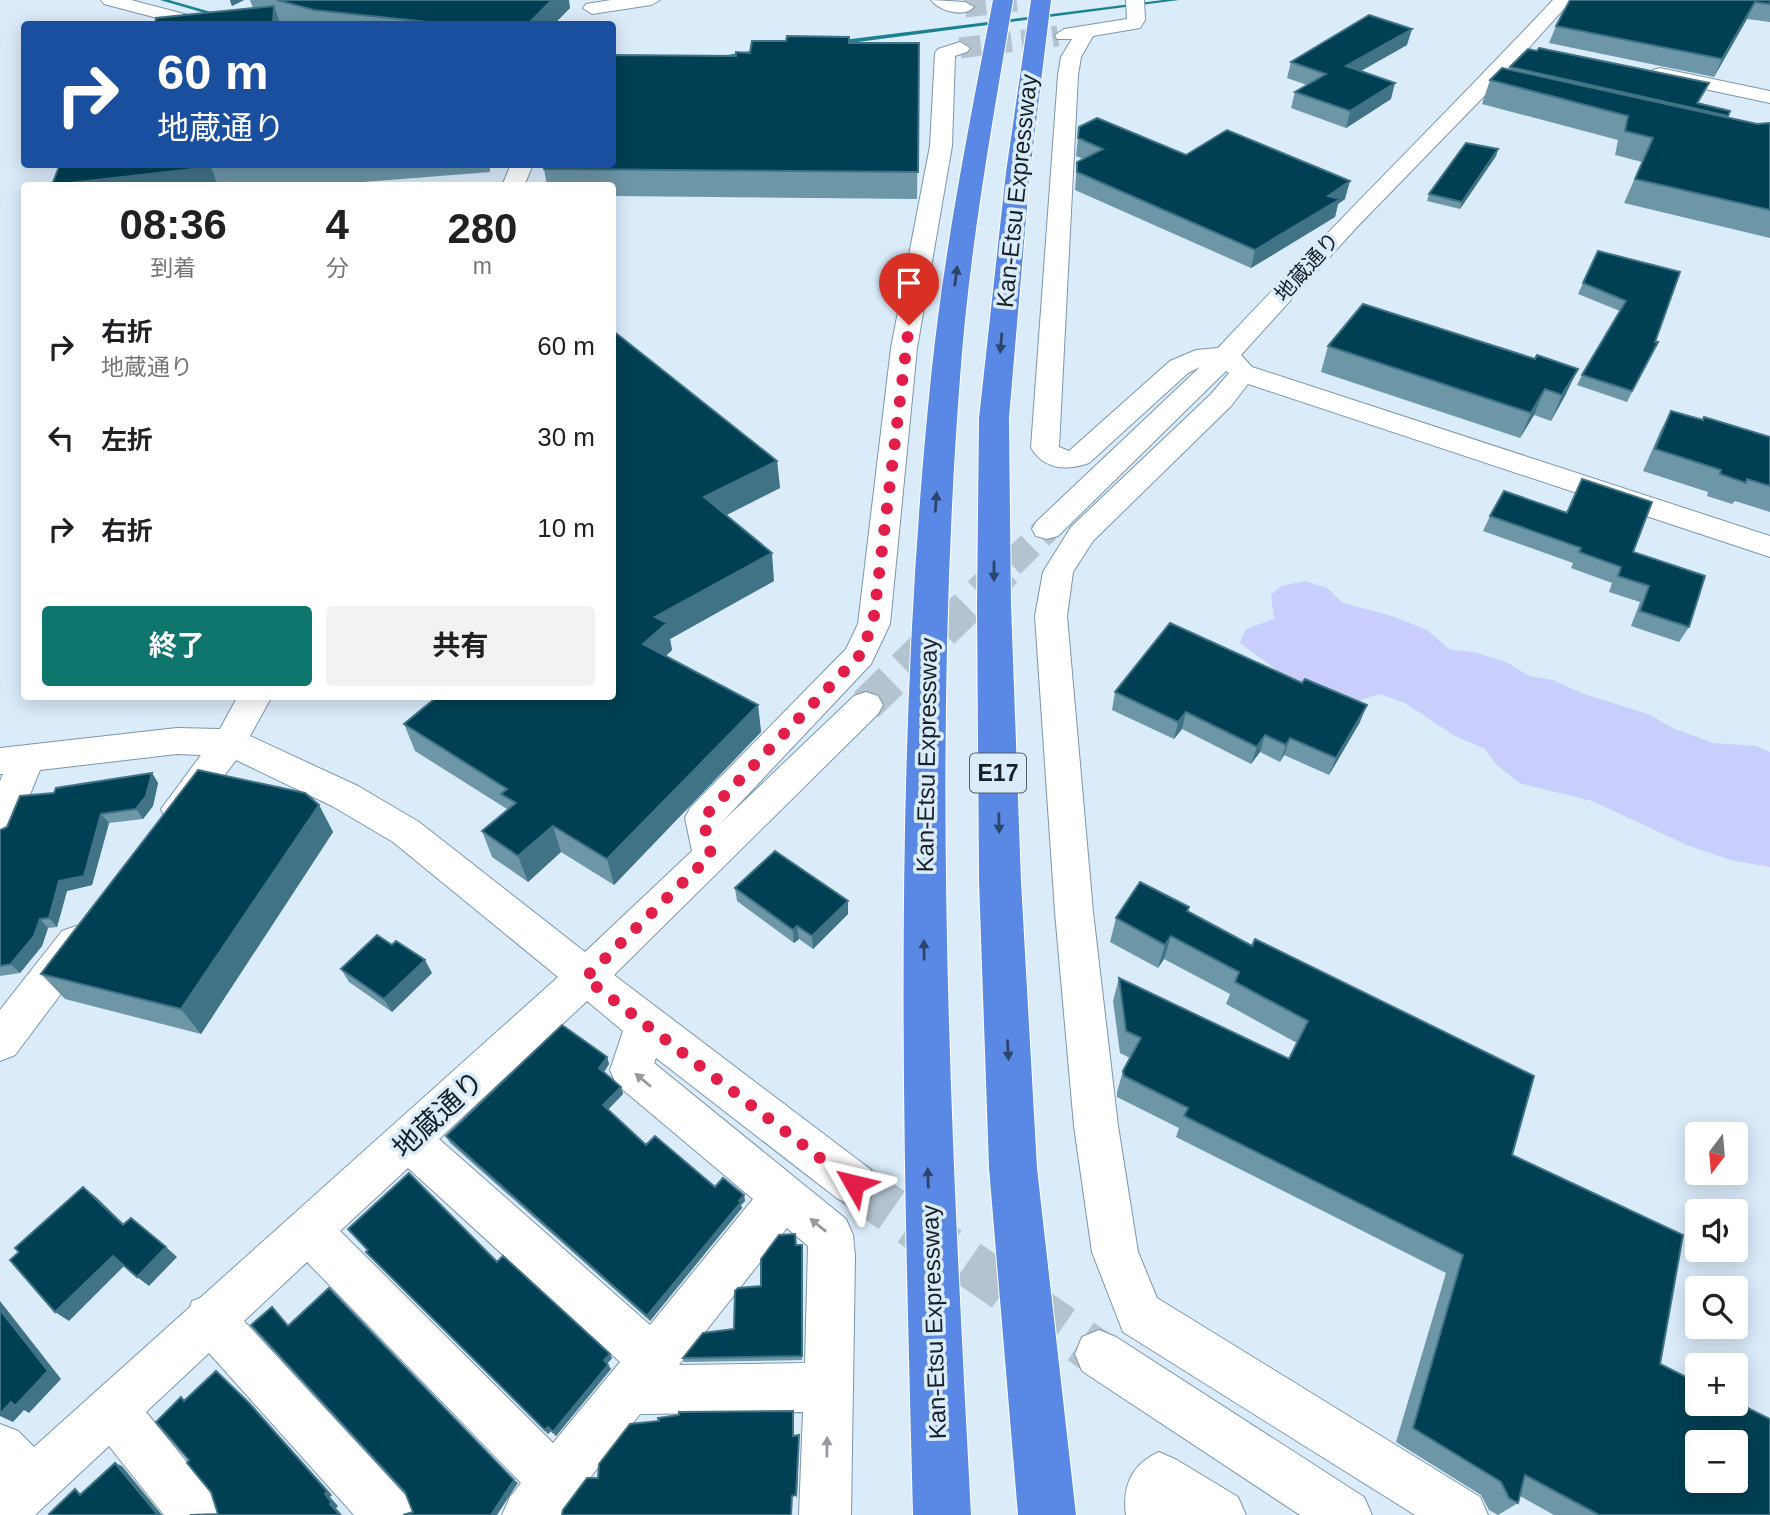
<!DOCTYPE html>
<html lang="ja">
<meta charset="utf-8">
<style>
:root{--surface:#fff;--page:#f2f2f2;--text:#202124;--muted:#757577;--accent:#0f766e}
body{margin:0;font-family:Arial,"Noto Sans JP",sans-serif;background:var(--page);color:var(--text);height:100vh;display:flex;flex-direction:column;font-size:26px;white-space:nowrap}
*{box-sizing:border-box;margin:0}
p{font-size:23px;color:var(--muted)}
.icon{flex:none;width:38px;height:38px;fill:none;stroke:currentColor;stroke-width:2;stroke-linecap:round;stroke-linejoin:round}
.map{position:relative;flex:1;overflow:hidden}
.panel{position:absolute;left:21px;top:182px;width:595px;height:518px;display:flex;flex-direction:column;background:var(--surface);border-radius:7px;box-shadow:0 4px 18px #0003}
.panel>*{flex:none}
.banner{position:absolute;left:21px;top:21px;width:595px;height:147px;border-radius:7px;box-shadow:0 4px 18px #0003;background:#1a4fa0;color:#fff;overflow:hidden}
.needle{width:46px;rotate:196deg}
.fabs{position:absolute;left:1685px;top:1122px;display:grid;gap:14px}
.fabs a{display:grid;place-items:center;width:63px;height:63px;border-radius:7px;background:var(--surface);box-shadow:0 4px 18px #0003;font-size:35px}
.pin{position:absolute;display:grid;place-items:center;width:60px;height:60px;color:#fff;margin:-72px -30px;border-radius:50% 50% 50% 0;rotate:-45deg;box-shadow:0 0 7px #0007}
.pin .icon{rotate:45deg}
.me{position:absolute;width:77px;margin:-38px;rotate:307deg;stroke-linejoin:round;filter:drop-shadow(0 0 5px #0008)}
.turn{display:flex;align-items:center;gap:24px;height:147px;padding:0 21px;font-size:32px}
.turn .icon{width:91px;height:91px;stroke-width:2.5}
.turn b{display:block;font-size:49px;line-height:60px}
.eta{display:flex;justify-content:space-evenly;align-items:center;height:119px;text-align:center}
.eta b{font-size:42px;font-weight:700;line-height:49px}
.primary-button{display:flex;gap:14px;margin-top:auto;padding:14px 21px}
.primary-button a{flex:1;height:80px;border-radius:7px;background:var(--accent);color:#fff;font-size:28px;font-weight:700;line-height:80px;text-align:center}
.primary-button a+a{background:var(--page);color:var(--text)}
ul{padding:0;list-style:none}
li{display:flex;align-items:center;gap:21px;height:91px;padding:0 21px}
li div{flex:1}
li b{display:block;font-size:26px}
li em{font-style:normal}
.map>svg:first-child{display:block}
.green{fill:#cacefc}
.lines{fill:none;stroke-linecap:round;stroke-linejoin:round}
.stream{fill:#1b8291;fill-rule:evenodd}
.minor-tunnel-far3{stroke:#b3c3d0;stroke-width:21;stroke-dasharray:21 10;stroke-linecap:butt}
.minor-tunnel-far2{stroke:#b3c3d0;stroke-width:27;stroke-dasharray:27 13;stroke-linecap:butt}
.minor-tunnel-far1{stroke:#b3c3d0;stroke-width:35;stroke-dasharray:35 18;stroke-linecap:butt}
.minor-tunnel{stroke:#b3c3d0;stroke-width:46;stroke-dasharray:46 23;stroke-linecap:butt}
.minor-casing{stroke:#7b96ad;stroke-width:2}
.highway-casing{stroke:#fff;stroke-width:2}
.minor{fill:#fff;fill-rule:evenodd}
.highway{fill:#5a89e5;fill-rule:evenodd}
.wall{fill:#6d96a7}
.shaded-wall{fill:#417386}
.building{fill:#004054;stroke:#417386;stroke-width:2;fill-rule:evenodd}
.oneway{fill:#2e456b}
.oneway2{fill:#979b9f}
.route{stroke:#e11d48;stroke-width:12;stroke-dasharray:0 21.6}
.labels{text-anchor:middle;stroke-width:7;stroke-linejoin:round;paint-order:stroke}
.far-street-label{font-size:21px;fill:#17212a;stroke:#daebfa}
.shield{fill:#daebfa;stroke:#525e68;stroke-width:2}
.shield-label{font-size:23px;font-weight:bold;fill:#17212a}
.street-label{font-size:24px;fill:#17212a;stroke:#daebfa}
.near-street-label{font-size:28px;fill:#17212a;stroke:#daebfa}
</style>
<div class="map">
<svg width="1770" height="1515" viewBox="0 0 1770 1515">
<rect width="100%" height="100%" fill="#daebfa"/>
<path class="green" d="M1305,581l22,7 16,15 49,13 35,14 22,19 29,4 30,10 21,13 24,4 28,13 67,21 27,15 38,14 43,3 14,6v115l-40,-7 -43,-15 -95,-44 -73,-18 -23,-19 -11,-15 -30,-13 -50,-33 -26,-9 -25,8 -54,-15 -60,-44 6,-14 28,-10 -3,-24 10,-9z"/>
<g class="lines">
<path class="stream" d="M160,0h9l56,16 -3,2z
M1163,0h16l-344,45 -3,-2 3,-2z
M750,51l3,2 -1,1 -38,6 -3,-2z"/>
<path class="minor-tunnel-far3" d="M965,7l59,-7
M960,48l98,-12"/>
<path class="minor-tunnel-far2" d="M1011,564l36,-35"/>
<path class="minor-tunnel-far1" d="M866,705l146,-142"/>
<path class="minor-tunnel" d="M854,1184l245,170"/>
<defs>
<path id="minor" d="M101,0h30l76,20 2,4h-29l-76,-20z
M611,0h49l-9,5 -59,9 -9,-6 3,-4z
M931,0l34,2 9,5c-10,11 -35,4 -43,-7z
M1126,0h18l1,20 -5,8 -47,8 -12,21 -3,18 -19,372 10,4 101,-90 26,-11 22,-2c110,-118 225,-231 335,-348h19l-77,85 -139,143 -115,127 11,12 518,169v21l-522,-173 -17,22 -138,135 -20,31 -6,44 26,296 25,214 20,126 19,46 323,199 8,18h-73l-292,-183 -31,-80 -18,-126 -19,-214 -20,-296 8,-44 28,-45 140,-133 18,-21 -3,-2 -168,165 -11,3 -11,-3 -4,-7 4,-7 164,-155 -12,6 -99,90c-23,8 -44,7 -58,-15l27,-373 3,-18 11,-18h-15l-2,-4 9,-6 63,-10z
M960,42l10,6 -3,4 -12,4 -3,90 -35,202 -27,276 -19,40 -149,158 132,-126 12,-4 12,4 5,9 -5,9 -264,261 256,194 6,15 -6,15 -16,7 -16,-7 -182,-141 -2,5 192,156 7,16 2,21 -4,259h-52l4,-103 -163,2 -79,101h-59l8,-18 11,-14 -214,-221 -63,59 163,176 8,18h-61l-145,-162 -63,59 69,85 8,18h-59l-55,-69 -74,69h-35v-91l18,7 16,16 156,-140 2,-6 8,-3 358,-321 -165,-135 -61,-36 -96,-46 -44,59 -13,4 -13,-4 -5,-10 40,-54 -24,-1 -137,16 -27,66 -13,5v-60l3,-7h-3v-26l177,-20 43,1 18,-33h34l-22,40 108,50 61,36 166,130 107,-101 -7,-33 5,-10 156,-159 12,-25 33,-276 39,-202 5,-93 3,-4zM587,1001l36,30 -13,39 6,14 137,115 -103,126 -211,-186zM408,1168l212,194 -67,81 -213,-212zM787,1228l21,18 -3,117 -126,2z
M1660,68l110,23v12l-117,-25 -3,-4 3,-4z
M511,164h22l-9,22h-22z
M76,926l14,5 6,12 -6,12 -75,100 -15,6v-51l62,-79z
M1099,1330l17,7 248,160 8,18h-72l-218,-144 -7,-17 7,-17z
M1159,1452l18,8 61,37 8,18h-120c-4,-29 6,-51 33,-63z"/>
<path id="highway" d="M993,0h20c-21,125 -44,251 -53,378 -29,379 -9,758 11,1137h-58c-10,-380 -21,-760 18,-1138 13,-127 38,-252 62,-377z
M1031,0h20l-21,172 -21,246 2,186 10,277 16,287 39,347h-58l-29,-347 -10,-287 -2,-277 2,-186 27,-246z"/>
</defs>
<use href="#minor" class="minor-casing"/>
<use href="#highway" class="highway-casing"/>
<use href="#minor" class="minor"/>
<use href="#highway" class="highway"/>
</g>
<path class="wall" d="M230,0h322l18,8 -16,16h-261l-14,-3 1,3 -27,-16 -3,-8h-6l-12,6z
M1770,0v22l-23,-3 -33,58 -165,-34 7,-17z
M849,43h70l-2,156 -305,-3v-10h-65l-3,-17 192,-113 14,-3z
M1407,45l-46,26 30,28 -45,29 -55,-20 4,-16 12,-7 -20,-7 4,-16z
M1510,67l195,25 -7,11 32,8 -3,6 30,7 13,-1v115l-146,-35 18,-41 -27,-7 3,-15 -136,-36 8,-24 20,-11z
M1079,127l107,28 159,44 -7,5 -3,13 -84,51 -176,-78 2,-28 6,-3 -7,-3z
M1498,149l-2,7 -36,53 -33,-8 2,-7z
M60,164h430v8l-177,14 -261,-1z
M1598,251l57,91h3l-31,60 -50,-17 5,-10 38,-64 -42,-17z
M1363,304l203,90 -15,27 -17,-6 -14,23 -199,-66 7,-26z
M612,330l165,131 3,27 -54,27 48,66 -104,58 2,11 -6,6 92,49 3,27 -147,153 -53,-33 -33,30 -36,-25 -10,-26 25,-22 -92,-58 -11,-27 208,-28z
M1671,411l31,9 68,17v75l-35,-11 -3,3 -25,-8 1,-4 -65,-21 17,-39z
M1582,479l51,73 56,75 -10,15 -48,-16 9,-24 -31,-10 3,-9 -41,-15 2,-5 -90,-32 7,-15 76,-3z
M1115,692l245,30 -31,53 -45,-20 -4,7 -20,-10 -9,12 -69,-35 -8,10 -62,-29z
M152,773l6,10 -5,23 -10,13 -34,4 -17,62 -25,6 -10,36 -9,1 -6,18 -22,27 -20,3v-146l7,-3 47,-34z
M319,805l14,27 -132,202 -136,-35 -24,-25z
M735,888l113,13v13l-35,35 -14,-10 -5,4 -57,-42z
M1189,907l-1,5 324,243 148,209 110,151h-216l-34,-19 -2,7 -20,12 -9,-5 -8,-15 -85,-53 50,-169 -270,-136 3,-9 -62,-31v-5l6,-21 7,-13 -10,-5 -7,-52 6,-23 170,81 8,-16 -71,-39 4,-10 -66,-35 -6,9 -48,-26 6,-24z
M341,969l91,4 -40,39 -43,-30z
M607,1057l2,7 -5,8 17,15 2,7 -15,16 38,35 69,42 29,8 1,6 -4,4 1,3 -92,113 -200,-178 -4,-7z
M796,1245h6l1,5 -1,110 -118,2 -1,-4 51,-29 27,-43z
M366,1252l131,10 115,96 -5,6 4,5 -55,67 -5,-5 -3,3z"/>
<path class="shaded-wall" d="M230,0h14l-12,6z
M552,0h17l1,8 -16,16h-26z
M1755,2l-8,17 -33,58 8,-18z
M274,6l6,18h-7z
M1412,29l-5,16 -66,37 5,-16z
M1395,83l-4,16 -45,29 4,-17z
M1498,149l-2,7 -36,53 2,-7z
M211,167l7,19 -166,-1z
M1350,181l-5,18 -7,5 -3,13 -84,51 4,-18 73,-54z
M1578,369l-12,25 -15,27 11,-26z
M1545,389l-11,26 -14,23 11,-25z
M777,461l3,27 -73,37 -3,-28z
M772,553l2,28 -104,58 2,11 -23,21 -6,-27 12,-27z
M758,705l3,27 -147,153 -7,-26z
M1367,705l-7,17 -31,53 7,-17z
M1186,712l-4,17 -8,10 4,-17z
M1265,735l-5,17 -9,12 6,-17z
M1290,738l-6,17 -4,7 6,-17z
M152,773l6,10 -5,23 -10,13 -7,-10z
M319,805l14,27 -132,202 -20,-25z
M101,814l8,9 -17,62 -25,6 -10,36 -8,-9 10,-37z
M553,826l8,26 -33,30 -10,-26z
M848,901v13l-35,35 -1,-13z
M40,919l8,9 -6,18 -22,27 -9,-9z
M797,926l2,13 -5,4 -1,-13z
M1171,936l-7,23 -6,9 7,-23z
M425,960l7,13 -40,39 -8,-13z
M607,1057l2,7 -7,11 -3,-7z
M621,1087l2,7 -18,18 -2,-7z
M83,1187l13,10 39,38 -12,-10z
M744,1195l1,6 -4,4 1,3 -92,113 -3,-5z
M802,1245l1,5 -1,110z
M166,1247l11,10 -28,29 -12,-9z
M113,1256l12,9 -56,56 -14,-9z
M0,1301l61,78 -32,34 -5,-3 -11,12 -13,-6z
M610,1354l2,4 -6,7 -2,-5z
M608,1365l3,4 -55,67 -3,-4z
M216,1371l37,35 79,89 -2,2 8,9 -2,2 6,7h-2z
M548,1427l3,4 -3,3 -3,-4z
M799,1435v4l-2,60 -1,-4z
M115,1463l7,3 40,49h-4z
M514,1480l4,3 -21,32h-6z"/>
<path class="building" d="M277,0h275l-24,24h-81l-133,-14z
M1570,0h200v4l-15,-2 -33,57 -166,-33z
M274,6l-1,18h-118l1,-6z
M1369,15l43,14 -66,37 49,17 -45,28 -55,-19 31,-18 -35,-12z
M787,36l62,1v6h70l-1,129 -374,-3 1,-5h67v-109l124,1v-4l14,1 2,-12h34z
M1539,48l170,35 -12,20 33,8 -2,5 -218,-49 18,-18 9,2z
M1502,68l255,56 13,-1v87l-135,-31 18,-41 -28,-7 3,-15 -138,-36z
M1097,118l89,37 41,-25 123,51 -22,15 12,3 -85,51 -178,-78v-10l26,-13 -25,-11 1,-11z
M1466,143l32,6 -36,53 -33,-8z
M60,164h188l-37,3 -159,18z
M1598,251l82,21 -25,70h3l-26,49 -50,-16 44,-74 -43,-18z
M1363,304l172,55 2,-4 41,14 -16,26 -17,-6 -14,24 -203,-67z
M612,330l165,131 -73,36 68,56 -117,64 12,6 -24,21 115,61 -151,154 -54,-33 -35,30 -36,-25 34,-28 -15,-9 6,-5 -103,-65 34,-28h174v-140l2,-1 -2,-2z
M1671,411l32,9 1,-3 66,20v49l-23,-7 -1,4 -26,-9 1,-4 -66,-21z
M1582,479l70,23 -19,50 72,24 -16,51 -49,-16 9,-25 -31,-10 3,-9 -42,-15 2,-4 -91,-32 14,-25 63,22z
M1170,623l132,60 3,-4 62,26 -31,53 -46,-20 -4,7 -21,-10 -8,12 -71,-35 -8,10 -63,-30z
M198,770l107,23 14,12 -138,204 -140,-35z
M152,773l-6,23 -10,13 -35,5 -17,62 -25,5 -10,37 -9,1 -6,17 -23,28 -11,2v-136l7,-3 13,-31 34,-3 2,-5z
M775,851l73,50 -36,35 -15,-10 -4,4 -58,-42z
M1140,882l49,25 -2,4 65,35 3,-7 279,137 -22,79 171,80 -23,129 38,19v21h38v-2l34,17v96h-171l-74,-40 -7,28 -9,-5 -8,-16 -88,-54 50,-173 -279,-139 4,-8 -64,-32 -1,-5 18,-33 -15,-7 -7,-53 170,81 19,-38 -73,-39 4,-10 -68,-36 -6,9 -49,-27zM1698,1442h38v38h-38z
M377,935l15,10 4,-4 29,19 -41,39 -43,-30z
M562,1025l45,32 -8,11 22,19 -18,18 43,40 9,-9 60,51 8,-9 21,17 -5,6 2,1 -94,114 -201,-180z
M409,1173l88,89 6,-6 107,98 -6,6 4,5 -55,67 -5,-5 -3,3 -179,-178 2,-2 -20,-21z
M83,1187l40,38 8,-7 35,29 -29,30 -24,-21 -58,56 -45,-52 9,-8 -4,-4z
M795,1234l1,11h6v111l-119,2 20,-25 31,-4 1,-38 3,-3 23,-2v-27l18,-24z
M329,1288l185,192 -23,35h-88l10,-3 -8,-20 -154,-167 21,-18 16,19z
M0,1310l48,61 -33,35 -4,-4 -11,12z
M216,1371l32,31 79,89 -2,3 7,9 -2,1 10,11h-150l28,-1 -7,-22 -24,-29 2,-3 -33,-38 25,-25 3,4z
M793,1411v25l6,-1 -3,60 -4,1 -1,19h-229l1,-5 24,-32h11l1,-14 31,-40 29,-3 -1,-3 21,-3v-3z
M115,1463l43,52h-108l-1,-1 26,-25 5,6z"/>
<defs><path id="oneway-solid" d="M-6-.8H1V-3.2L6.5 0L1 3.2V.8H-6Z" transform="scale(1.75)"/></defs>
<g class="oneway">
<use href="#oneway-solid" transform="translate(956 276) rotate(-83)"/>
<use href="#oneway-solid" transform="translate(1001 343) rotate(95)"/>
<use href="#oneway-solid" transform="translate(936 502) rotate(-86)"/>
<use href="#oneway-solid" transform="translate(994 571) rotate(90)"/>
<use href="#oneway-solid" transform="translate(999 823) rotate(89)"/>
<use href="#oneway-solid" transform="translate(924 950) rotate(-91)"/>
<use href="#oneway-solid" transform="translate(1008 1050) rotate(87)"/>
<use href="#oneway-solid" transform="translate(928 1178) rotate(-92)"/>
</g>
<g class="oneway2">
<use href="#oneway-solid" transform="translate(643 1080) rotate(-140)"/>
<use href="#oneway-solid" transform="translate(818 1225) rotate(-141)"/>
<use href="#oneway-solid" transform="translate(827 1447) rotate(-89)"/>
</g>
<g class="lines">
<path class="route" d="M854,1184l-269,-206 126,-123 -8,-37 156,-162 14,-32 36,-299"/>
</g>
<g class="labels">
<g class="far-street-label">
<text transform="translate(1307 267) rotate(-48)" y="7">地蔵通り</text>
</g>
<rect class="shield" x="970" y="753.5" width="56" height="39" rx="5"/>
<g class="shield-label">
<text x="998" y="781">E17</text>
</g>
<g class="street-label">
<text transform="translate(1017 191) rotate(-84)" y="8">Kan-Etsu Expressway</text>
<text transform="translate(927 755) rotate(-89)" y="8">Kan-Etsu Expressway</text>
<text transform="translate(934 1322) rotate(-92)" y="8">Kan-Etsu Expressway</text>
</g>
<g class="near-street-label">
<text transform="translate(438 1114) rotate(-43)" y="10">地蔵通り</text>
</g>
</g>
</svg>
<div class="fabs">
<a><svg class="needle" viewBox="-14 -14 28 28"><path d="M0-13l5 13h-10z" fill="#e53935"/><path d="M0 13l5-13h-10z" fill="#757577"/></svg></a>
<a><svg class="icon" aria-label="sound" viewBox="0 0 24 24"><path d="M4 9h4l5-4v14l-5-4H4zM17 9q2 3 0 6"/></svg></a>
<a><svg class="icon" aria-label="search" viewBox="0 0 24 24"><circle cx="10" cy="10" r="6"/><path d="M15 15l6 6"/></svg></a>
<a>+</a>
<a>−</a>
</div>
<div class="pin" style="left:909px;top:325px;background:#d93025"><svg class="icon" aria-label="arrive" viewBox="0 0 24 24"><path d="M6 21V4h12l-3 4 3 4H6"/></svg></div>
<svg class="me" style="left:854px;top:1184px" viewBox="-20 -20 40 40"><path d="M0-17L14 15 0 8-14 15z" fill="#e11d48" stroke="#fff" stroke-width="4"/></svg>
<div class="banner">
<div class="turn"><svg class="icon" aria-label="right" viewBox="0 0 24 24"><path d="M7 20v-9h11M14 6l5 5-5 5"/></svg><div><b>60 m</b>地蔵通り</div></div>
</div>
<section class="panel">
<div class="eta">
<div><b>08:36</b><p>到着</p></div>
<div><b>4</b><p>分</p></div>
<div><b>280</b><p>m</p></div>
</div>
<ul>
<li><svg class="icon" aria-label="right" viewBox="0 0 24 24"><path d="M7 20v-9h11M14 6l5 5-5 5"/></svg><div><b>右折</b><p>地蔵通り</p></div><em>60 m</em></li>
<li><svg class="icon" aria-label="left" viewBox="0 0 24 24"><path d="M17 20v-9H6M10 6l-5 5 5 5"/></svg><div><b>左折</b></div><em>30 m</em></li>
<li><svg class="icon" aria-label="right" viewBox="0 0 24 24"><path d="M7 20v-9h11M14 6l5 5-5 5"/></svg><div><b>右折</b></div><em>10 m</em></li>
</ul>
<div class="primary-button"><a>終了</a><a>共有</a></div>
</section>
</div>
